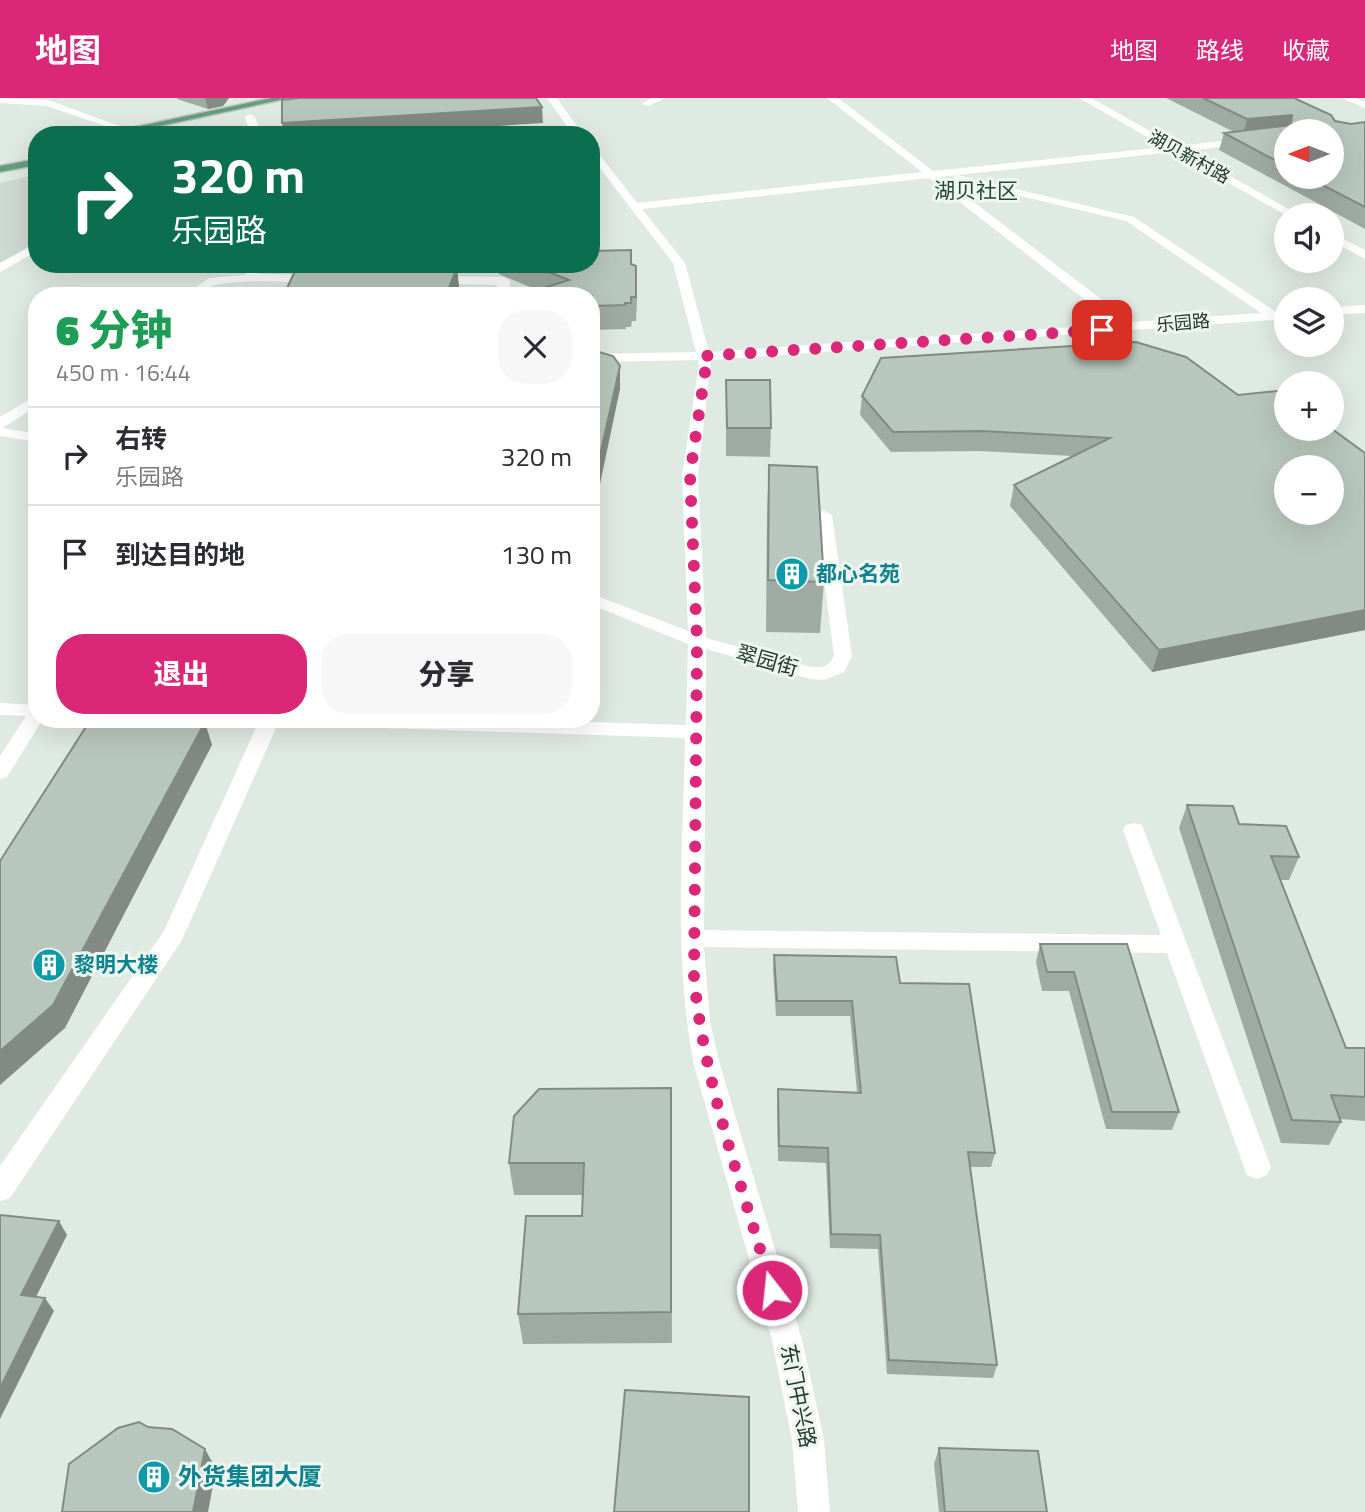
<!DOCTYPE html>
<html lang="zh">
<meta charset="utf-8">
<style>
:root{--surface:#fff;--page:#f7f7f7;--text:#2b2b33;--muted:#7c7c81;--line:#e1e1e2;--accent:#db2777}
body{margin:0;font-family:"Titillium Web","Noto Sans SC",sans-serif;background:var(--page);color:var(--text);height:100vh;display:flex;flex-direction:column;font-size:26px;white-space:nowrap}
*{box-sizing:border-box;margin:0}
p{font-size:23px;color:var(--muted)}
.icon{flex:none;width:38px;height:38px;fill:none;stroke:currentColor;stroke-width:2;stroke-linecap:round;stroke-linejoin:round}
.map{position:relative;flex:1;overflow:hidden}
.panel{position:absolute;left:28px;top:189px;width:572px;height:441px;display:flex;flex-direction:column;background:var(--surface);border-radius:28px;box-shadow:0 7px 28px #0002}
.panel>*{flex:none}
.banner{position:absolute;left:28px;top:28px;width:572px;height:147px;border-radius:28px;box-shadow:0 7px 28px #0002;background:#0b6e4f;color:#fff;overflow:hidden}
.needle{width:46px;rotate:270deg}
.tools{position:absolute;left:1274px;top:21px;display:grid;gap:14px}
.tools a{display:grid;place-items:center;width:70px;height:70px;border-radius:50%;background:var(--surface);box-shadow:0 7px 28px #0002;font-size:35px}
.pin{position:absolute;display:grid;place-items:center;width:60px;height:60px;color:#fff;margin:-30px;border-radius:14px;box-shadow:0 4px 10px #0006}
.me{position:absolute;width:77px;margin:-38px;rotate:344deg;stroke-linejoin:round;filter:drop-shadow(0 0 5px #0008)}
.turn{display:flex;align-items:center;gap:24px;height:147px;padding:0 28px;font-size:32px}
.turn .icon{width:91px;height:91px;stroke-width:2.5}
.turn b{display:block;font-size:49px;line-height:60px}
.round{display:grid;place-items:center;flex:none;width:74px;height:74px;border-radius:28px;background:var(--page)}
.overview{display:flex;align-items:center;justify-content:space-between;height:119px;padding:0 28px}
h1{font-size:42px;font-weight:800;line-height:52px;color:#1e9e55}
.primary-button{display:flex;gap:14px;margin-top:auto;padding:14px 28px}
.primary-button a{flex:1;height:80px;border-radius:28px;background:var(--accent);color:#fff;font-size:28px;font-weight:800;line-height:80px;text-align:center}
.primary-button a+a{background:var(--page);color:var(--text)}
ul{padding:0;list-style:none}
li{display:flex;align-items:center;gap:21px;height:98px;padding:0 28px;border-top:2px solid var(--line)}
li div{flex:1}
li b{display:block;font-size:26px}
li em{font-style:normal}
header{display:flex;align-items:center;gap:42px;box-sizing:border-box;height:98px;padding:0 35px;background:var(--accent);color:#fff}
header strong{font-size:33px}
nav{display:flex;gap:38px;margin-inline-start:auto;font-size:24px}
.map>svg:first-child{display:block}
.built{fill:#ced9d1}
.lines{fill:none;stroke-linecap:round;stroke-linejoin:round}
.major-casing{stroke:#bcc4c0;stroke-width:3}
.minor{fill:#fff;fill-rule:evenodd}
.major{fill:#669d7f;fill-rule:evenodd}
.wall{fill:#9eaba3;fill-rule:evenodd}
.shaded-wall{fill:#818b84}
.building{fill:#b8c7bd;stroke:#818b84;stroke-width:2;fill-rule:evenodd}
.route{stroke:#db2777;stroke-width:12;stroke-dasharray:0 21.6}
.labels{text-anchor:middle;stroke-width:6;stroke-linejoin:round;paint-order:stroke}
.far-street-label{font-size:18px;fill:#21392c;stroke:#eff6f1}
.far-quarter-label{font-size:21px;fill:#1f4933;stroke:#eff6f1}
.culture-label{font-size:21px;font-weight:bold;fill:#0d838f;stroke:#eff6f1;text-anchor:start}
.street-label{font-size:21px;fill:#21392c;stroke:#eff6f1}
.near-culture-label{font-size:24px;font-weight:bold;fill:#0d838f;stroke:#eff6f1;text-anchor:start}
</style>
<header>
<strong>地图</strong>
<nav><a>地图</a><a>路线</a><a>收藏</a></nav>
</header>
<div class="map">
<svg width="1365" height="1414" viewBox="0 0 1365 1414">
<rect width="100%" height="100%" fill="#dfeae2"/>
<path class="built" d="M34,77l3,5v62l-37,21v-80z"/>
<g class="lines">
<defs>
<path id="major" d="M271,0h18l-171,37h-20z
M37,61v6l-37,7v-6z"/>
</defs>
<use href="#major" class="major-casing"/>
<path class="minor" d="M0,0l48,2 83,30 -8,2 -76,-26 -47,-3z
M547,0h10l26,37h-10z
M652,0h13l-16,8 -8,-2z
M827,0h11l95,73 232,-24 -86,-49h12l86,48 109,-12v6l-100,11 113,64h-13l-113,-63 -216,23 177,42 142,95 10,-1v8l-575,41 -13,115 8,163 105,29c12,1 17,0 23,-11l-18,-141 8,-5 8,5 20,141 -8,16 -20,8 -14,-1 -104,-30 -2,281 457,5 -38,-105 3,-5 8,-2 8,2 129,342 -4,8 -10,4 -10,-4 -80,-222 -463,-6 6,75 10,43 82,275 22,100 6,72h-32l-6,-72 -20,-100 -78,-275c-21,-107 -11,-218 -9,-327l-389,-13 -10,-6h206l194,6 2,-81 -96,-39v-11l96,37 -6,-156 17,-110 -1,-5 -106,2v-8l104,-2 -23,-89 -81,-105v-9l4,1 41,53 285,-31zM957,77l-5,3 1,2 173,41 135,92 -130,9 -190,-145zM929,80l187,146 -407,28 -24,-89 -43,-54z
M1342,0h13l10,4v6z
M250,16l5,3 6,18h-10l-6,-18z
M1332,135l33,17v9l-33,-18z
M37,145v8l-37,21v-9z
M247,166h12l-1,10 63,1 6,4 -6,4c-33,-1 -68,-4 -101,1 -15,2 -16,12 -36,12l25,-18 36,-3z
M430,178l74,1 6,4 -2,15h-12l1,-11 -71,-2 -2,-3z
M1365,207v8l-33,2v-8z
M37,297v11l-35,22 35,6v8l-37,-6v-19z
M0,605l37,2v14h6l-36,58 -7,2v-23l26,-40 -26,-1z
M260,621h20l-98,221 -172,258 -10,3v-35l164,-235z"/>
<use href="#major" class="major"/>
</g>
<path class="wall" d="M177,0h52l-6,8 -15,3 -31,-10z
M1166,0h128l41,23 16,3 14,-2v107l-146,-79 5,-17 10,-1zM1286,33l46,46h-46z
M631,152l1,14 4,2v55h-4l-1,6h-5v2l-34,1v-34l-55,-6 -38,-16 -1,-10h94z
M726,282l45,48 -1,29 -44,-1z
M1238,297l127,58v177l-213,42 -142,-166 4,-21 59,-29 -94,-5 -88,1 -31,-37 2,-19z
M769,367l55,117 -4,51 -54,-1 1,-118z
M1187,707l52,19 60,33 -10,23h-9l66,168h19v73l-25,-2 1,3 -12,23 -48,-2 -102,-315z
M1040,846h87l52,168 -7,18 -66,-1 -37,-138h-27l-6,-29z
M774,857l126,28 95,170 -4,14h-21l27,198 -4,13 -106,-4 -9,-125 -48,-1 -4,-85 -48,-2 -1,-57 1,-15 79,3 -7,-76h-74l-3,-46z
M671,990l1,255 -149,1 -5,-30 64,-98 1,-21h-69l-5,-32z
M939,1350l108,64h-108l-5,-48z"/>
<path class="shaded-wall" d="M205,0h24l-6,8 -15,3z
M542,9l1,16 -183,12h-76l-2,-12z
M1292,17l-4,16 -45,5 4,-17z
M448,166l3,20 6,-17 3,29h-12l-1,-28z
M636,168l1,23 -1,32z
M620,268v23l-28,133v-31z
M1365,512v20l-213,42 7,-22z
M205,624l7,23 -147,283 -65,57v-34z
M59,1123l8,14 -37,74 -9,-14z
M45,1200l9,13 -54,108v-31z
M205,1351l11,20 -8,43h-15z"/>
<path class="building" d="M299,0h237l6,9 -260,16v-23z
M1203,0h91l37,17 4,6 16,3 14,-2v85l-58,-30h25v-46h-46v35l-62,-33 67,-8 1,-10 -45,4z
M161,30l22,7h-49v-2z
M631,152v14l5,2v31h-5v6h-6v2l-33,1v-10h-73l50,-16 -40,-16h63v-13z
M448,166l-1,4 10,-1 -8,21 -1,8h-165l15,-31z
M1136,244l50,15 52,38 40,-4 8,5v33h46l33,24v157l-206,40 -145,-165 96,-47 -128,-7 -89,1 -31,-36 19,-38zM1286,369h46v46h-46z
M592,252l21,6 7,10 -28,125z
M726,282h44l1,48h-44z
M769,367l48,2 7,115 -56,-2z
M91,621h78l36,3 -152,283 -53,46v-190z
M1187,707l46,1 6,18 47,2 13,31 -28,-1 75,192h19v49l-34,-2 10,27 -49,-2z
M1040,846h87l52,168h-67l-38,-140h-27z
M774,857l122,2 4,26 69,1 26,169 -27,-1 29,213 -108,-5 -9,-125 -49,-1 -3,-86 -49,-2 -1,-57 83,4 -9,-92h-75z
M671,990v224l-153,2 8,-98h56l2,-53h-75l5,-47 25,-27z
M0,1117l59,6 -38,74 24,3 -45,90z
M625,1292l124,7v115h-135z
M139,1324l9,5 24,2 33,20 -12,63h-131l7,-48 49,-36z
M939,1350l99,3 9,61h-102z"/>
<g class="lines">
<path class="route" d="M772,1192c-29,-103 -68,-205 -78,-313l3,-336 -7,-166 16,-110 -3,-9 399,-26"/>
</g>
<defs>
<symbol id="building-disc" viewBox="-11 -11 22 22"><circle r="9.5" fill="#0f9aa8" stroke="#eff6f1"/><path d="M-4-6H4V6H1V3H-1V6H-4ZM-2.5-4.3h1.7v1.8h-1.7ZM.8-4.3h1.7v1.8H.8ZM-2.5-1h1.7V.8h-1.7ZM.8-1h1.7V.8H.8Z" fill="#fff"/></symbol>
</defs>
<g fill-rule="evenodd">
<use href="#building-disc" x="773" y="457" width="38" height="38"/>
<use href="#building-disc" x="30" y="848" width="38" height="38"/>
<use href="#building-disc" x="135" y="1360" width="38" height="38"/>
</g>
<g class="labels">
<g class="far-street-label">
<text transform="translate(1189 59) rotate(29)" y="6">湖贝新村路</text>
<text transform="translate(1183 225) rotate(-5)" y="6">乐园路</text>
</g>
<g class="far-quarter-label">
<text x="976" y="100">湖贝社区</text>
</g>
<g class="culture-label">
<text x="816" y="483">都心名苑</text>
<text x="74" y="874">黎明大楼</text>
</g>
<g class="street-label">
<text transform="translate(767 563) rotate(16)" y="7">翠园街</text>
<text transform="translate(798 1298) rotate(79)" y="7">东门中兴路</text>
</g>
<g class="near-culture-label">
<text x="178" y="1387">外货集团大厦</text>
</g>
</g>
</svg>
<div class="tools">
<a><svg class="needle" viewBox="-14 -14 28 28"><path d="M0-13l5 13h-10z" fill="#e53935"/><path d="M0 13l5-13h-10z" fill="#7c7c81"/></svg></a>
<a><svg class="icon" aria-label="sound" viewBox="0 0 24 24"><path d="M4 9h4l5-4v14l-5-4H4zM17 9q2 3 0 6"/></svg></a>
<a><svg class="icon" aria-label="layers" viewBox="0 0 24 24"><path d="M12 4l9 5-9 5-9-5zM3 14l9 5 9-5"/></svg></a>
<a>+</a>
<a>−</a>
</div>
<div class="pin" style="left:1102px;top:232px;background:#d93025"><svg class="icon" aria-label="arrive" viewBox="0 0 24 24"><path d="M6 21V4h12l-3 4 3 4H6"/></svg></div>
<svg class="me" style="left:772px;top:1192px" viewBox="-20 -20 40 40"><circle r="17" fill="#db2777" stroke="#fff" stroke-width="3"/><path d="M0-11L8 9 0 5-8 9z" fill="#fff"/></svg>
<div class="banner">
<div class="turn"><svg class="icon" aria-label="right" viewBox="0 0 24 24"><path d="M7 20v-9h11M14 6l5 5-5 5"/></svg><div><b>320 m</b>乐园路</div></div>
</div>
<section class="panel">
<div class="overview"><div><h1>6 分钟</h1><p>450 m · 16:44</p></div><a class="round"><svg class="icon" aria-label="close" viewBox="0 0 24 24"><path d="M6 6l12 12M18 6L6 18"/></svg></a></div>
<ul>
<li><svg class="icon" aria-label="right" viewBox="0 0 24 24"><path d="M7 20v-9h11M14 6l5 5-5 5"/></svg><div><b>右转</b><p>乐园路</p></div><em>320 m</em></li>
<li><svg class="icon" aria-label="arrive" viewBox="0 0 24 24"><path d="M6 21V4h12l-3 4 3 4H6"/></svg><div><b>到达目的地</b></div><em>130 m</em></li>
</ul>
<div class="primary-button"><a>退出</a><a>分享</a></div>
</section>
</div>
